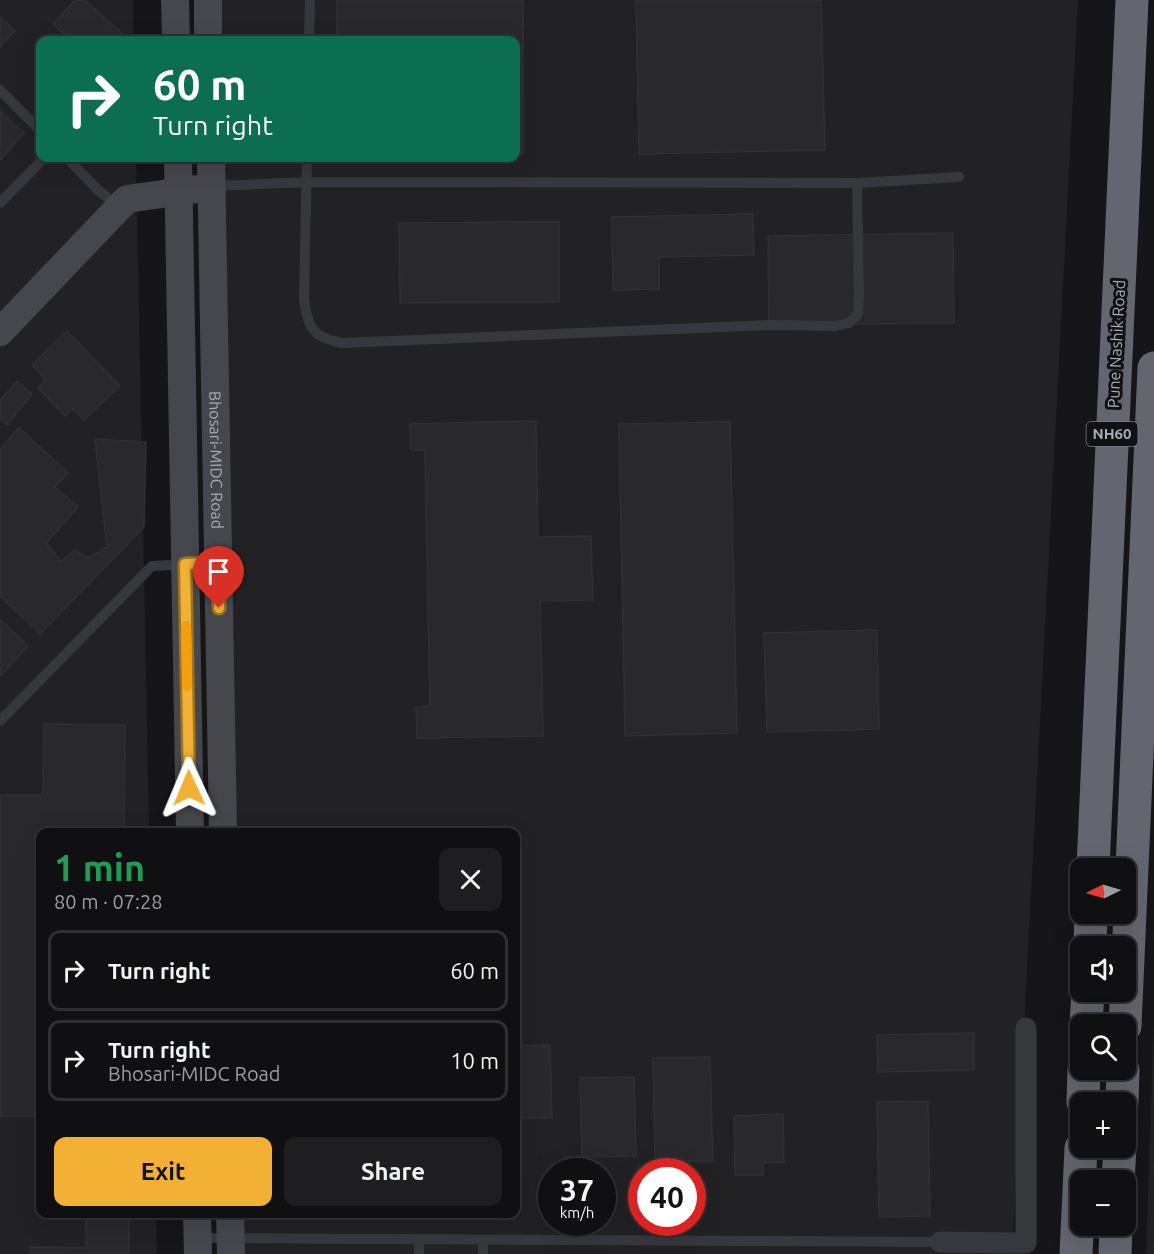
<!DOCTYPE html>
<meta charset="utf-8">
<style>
:root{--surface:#101012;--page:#1e1e20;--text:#f1f3f6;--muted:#9c9d9f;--line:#303032;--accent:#f2b134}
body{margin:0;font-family:Ubuntu,sans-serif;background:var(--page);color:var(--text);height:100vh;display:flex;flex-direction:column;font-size:22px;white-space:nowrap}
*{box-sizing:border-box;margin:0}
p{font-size:20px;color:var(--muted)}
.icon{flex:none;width:33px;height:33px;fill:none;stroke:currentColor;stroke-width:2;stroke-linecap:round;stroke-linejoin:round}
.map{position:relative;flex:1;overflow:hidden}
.drawer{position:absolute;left:36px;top:828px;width:484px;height:390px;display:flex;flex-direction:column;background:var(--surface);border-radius:12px;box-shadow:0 6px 24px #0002,0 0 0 2px var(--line)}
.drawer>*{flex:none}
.banner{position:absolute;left:36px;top:36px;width:484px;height:126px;border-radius:12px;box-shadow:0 6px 24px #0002,0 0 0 2px var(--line);background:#0b6e4f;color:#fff;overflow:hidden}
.needle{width:39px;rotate:265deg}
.fabs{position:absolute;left:1070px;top:858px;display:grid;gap:12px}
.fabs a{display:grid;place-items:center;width:66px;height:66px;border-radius:12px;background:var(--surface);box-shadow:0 6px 24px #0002,0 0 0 2px var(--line);font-size:30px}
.speed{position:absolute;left:538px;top:1158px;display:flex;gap:12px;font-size:30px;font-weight:700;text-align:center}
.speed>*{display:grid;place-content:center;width:78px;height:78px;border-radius:50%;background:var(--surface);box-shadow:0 6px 24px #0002,0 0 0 2px var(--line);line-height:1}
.speed small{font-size:15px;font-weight:400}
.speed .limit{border:9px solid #d22;background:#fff;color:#111}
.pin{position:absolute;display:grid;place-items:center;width:51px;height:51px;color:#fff;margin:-62px -26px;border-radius:50% 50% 50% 0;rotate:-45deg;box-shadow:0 0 6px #0007}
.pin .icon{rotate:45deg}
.me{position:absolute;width:66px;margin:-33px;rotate:359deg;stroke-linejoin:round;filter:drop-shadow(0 0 4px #0008)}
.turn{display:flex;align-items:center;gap:21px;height:126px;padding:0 18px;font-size:27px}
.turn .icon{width:78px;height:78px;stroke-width:2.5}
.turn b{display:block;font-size:42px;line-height:51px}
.round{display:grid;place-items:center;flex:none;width:63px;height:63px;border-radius:12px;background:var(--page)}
.headline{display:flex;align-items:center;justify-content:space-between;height:102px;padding:0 18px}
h1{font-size:36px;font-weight:700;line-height:45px;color:#1e9e55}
.cta{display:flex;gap:12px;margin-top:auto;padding:12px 18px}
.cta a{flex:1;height:69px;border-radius:12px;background:var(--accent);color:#111;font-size:24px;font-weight:700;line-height:69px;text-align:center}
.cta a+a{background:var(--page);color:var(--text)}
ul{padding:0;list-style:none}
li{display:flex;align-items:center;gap:18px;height:81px;margin:0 12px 9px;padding:0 6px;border:3px solid var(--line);border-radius:12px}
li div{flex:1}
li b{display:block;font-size:22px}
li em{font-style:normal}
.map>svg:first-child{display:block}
.built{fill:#222225;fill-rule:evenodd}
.building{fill:#29292c;stroke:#303034;stroke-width:1.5}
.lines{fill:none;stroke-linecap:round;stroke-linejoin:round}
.lane{stroke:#37383d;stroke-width:10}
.street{stroke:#37383d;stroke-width:21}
.secondary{stroke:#45474d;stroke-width:28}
.highway{stroke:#63666e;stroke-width:33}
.route-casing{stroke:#9d7322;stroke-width:15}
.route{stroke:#f2b134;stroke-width:10}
.slow{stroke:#f59e0b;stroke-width:10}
.labels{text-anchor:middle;stroke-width:6;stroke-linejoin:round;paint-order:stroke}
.shield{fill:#111113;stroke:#7b7e86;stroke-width:1.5}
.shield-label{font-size:15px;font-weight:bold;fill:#a8adb8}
.street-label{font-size:16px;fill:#a8adb8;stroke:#111113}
</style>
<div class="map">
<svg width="1154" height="1254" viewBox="0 0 1154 1254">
<rect width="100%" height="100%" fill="#161618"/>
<path class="built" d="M0,0h133v40h-93v118h96l13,674h-109v382h116l1,40h-157z
M207,0h871l-66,1254h-772l-1,-40h277v-382h-287l-18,-674h305v-118h-308zM552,1172h51v50h-51zM642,1172h51v50h-51z
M1154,1018v236h-8z"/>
<path class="building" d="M75,0h10l44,40h-58l-18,-16z
M337,0h186l1,153h-8v-113h-179z
M636,0h185l4,150 -186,4z
M0,17l15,14 -15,16z
M0,111l24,22 -24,27z
M753,214l1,41 -95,2v32l-46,1 -1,-73z
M559,222v80l-159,1 -1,-80z
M953,233l1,90 -185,2 -1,-89z
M67,331l53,55 -36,34 -11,-12 -8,8 -27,-28 8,-8 -14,-15z
M17,381l15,13 -25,31 -7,-6v-18z
M536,421l2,116 53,-1 2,64 -53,1 3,135 -126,2 -1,-31 14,-1 -5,-256h-14l-1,-26z
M730,422l7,311 -112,3 -6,-312z
M19,428l49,45 -13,14 23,20 -32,36 15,18 14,-11 13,8 19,-11 -12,-108 51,3 -2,85 -104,107 -40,-38v-147z
M0,619l28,27 -28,30z
M877,630l2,99 -112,3 -3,-99z
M44,724l81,1 -1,107h-84v284h-40v-321h43z
M974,1033v37l-96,2 -1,-37z
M550,1045l2,73h-36v-72z
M710,1057l3,104 -58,1 -2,-104z
M634,1077l2,79 -54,1 -2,-79z
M928,1101l2,115 -51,1 -2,-115z
M783,1114l1,48 -21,1v12h-28l-1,-59z
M86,1214h43v40h-99v-7l56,1z"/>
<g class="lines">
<path class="lane" d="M309,40l1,-40
M0,90l40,40
M67,158l31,32 21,17
M307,158l-3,141c4,29 8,38 38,44l427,-18 67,1 13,-3 9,-9 1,-18 -2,-113
M213,186l93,-4 551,1 102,-6
M0,203l44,-45
M0,721l152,-155 64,-3
M200,1238l740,4
M419,1240v14
M483,1240v14"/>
<path class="street" d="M940,1242l86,1v-215"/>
<g class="secondary">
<path d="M175,0l1,40"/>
<path d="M208,0v40"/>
<path d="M178,158l12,674"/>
<path id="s1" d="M211,158l12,674"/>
<path d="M0,332l127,-133 70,-10"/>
<path d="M197,1214l1,40"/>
<path d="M230,1214l1,40"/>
</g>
<path class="highway" d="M1093,868l39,-868
M1090,946l1,-32
M1086,1024l2,-32
M1125,1026l29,-658
M1083,1102l1,-32
M1122,1102l1,-32
M1118,1180l2,-32
M1076,1254l5,-106
M1115,1254l1,-28"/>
</g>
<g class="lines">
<defs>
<path id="route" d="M189,788l-4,-224 33,-1 1,45"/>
</defs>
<use href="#route" class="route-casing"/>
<use href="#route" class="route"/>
<path class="slow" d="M186,626l1,60"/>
</g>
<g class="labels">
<rect class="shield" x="1086.5" y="422" width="51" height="24" rx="4.5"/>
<g class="shield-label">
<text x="1112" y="439">NH60</text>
</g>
<g class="street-label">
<text transform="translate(1116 344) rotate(-87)" y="6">Pune Nashik Road</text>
<text dy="6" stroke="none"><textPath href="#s1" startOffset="302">Bhosari-MIDC Road</textPath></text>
</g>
</g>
</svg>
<div class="fabs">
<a><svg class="needle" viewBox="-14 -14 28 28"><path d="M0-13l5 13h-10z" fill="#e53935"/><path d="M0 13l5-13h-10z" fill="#9c9d9f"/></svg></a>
<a><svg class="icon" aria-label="sound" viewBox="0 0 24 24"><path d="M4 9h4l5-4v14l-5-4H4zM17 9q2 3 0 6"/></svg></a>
<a><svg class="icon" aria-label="search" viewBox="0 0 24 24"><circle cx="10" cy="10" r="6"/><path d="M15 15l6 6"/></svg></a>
<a>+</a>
<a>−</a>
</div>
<div class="speed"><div>37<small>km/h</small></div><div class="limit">40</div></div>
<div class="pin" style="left:219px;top:608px;background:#d93025"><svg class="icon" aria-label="arrive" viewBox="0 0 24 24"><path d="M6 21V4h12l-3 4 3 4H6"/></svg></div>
<svg class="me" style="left:189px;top:788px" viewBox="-20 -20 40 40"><path d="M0-17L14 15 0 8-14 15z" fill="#f2b134" stroke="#fff" stroke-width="4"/></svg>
<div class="banner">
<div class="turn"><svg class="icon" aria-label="right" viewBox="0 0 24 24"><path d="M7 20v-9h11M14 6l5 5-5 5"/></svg><div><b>60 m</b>Turn right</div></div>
</div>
<section class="drawer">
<div class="headline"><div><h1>1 min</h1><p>80 m · 07:28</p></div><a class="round"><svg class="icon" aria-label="close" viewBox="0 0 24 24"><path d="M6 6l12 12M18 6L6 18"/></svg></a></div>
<ul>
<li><svg class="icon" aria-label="right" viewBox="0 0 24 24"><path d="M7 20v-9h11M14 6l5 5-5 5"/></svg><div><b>Turn right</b></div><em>60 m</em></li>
<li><svg class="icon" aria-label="right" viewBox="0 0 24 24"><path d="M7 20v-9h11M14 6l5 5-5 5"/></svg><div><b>Turn right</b><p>Bhosari-MIDC Road</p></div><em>10 m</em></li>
</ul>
<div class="cta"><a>Exit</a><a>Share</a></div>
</section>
</div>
